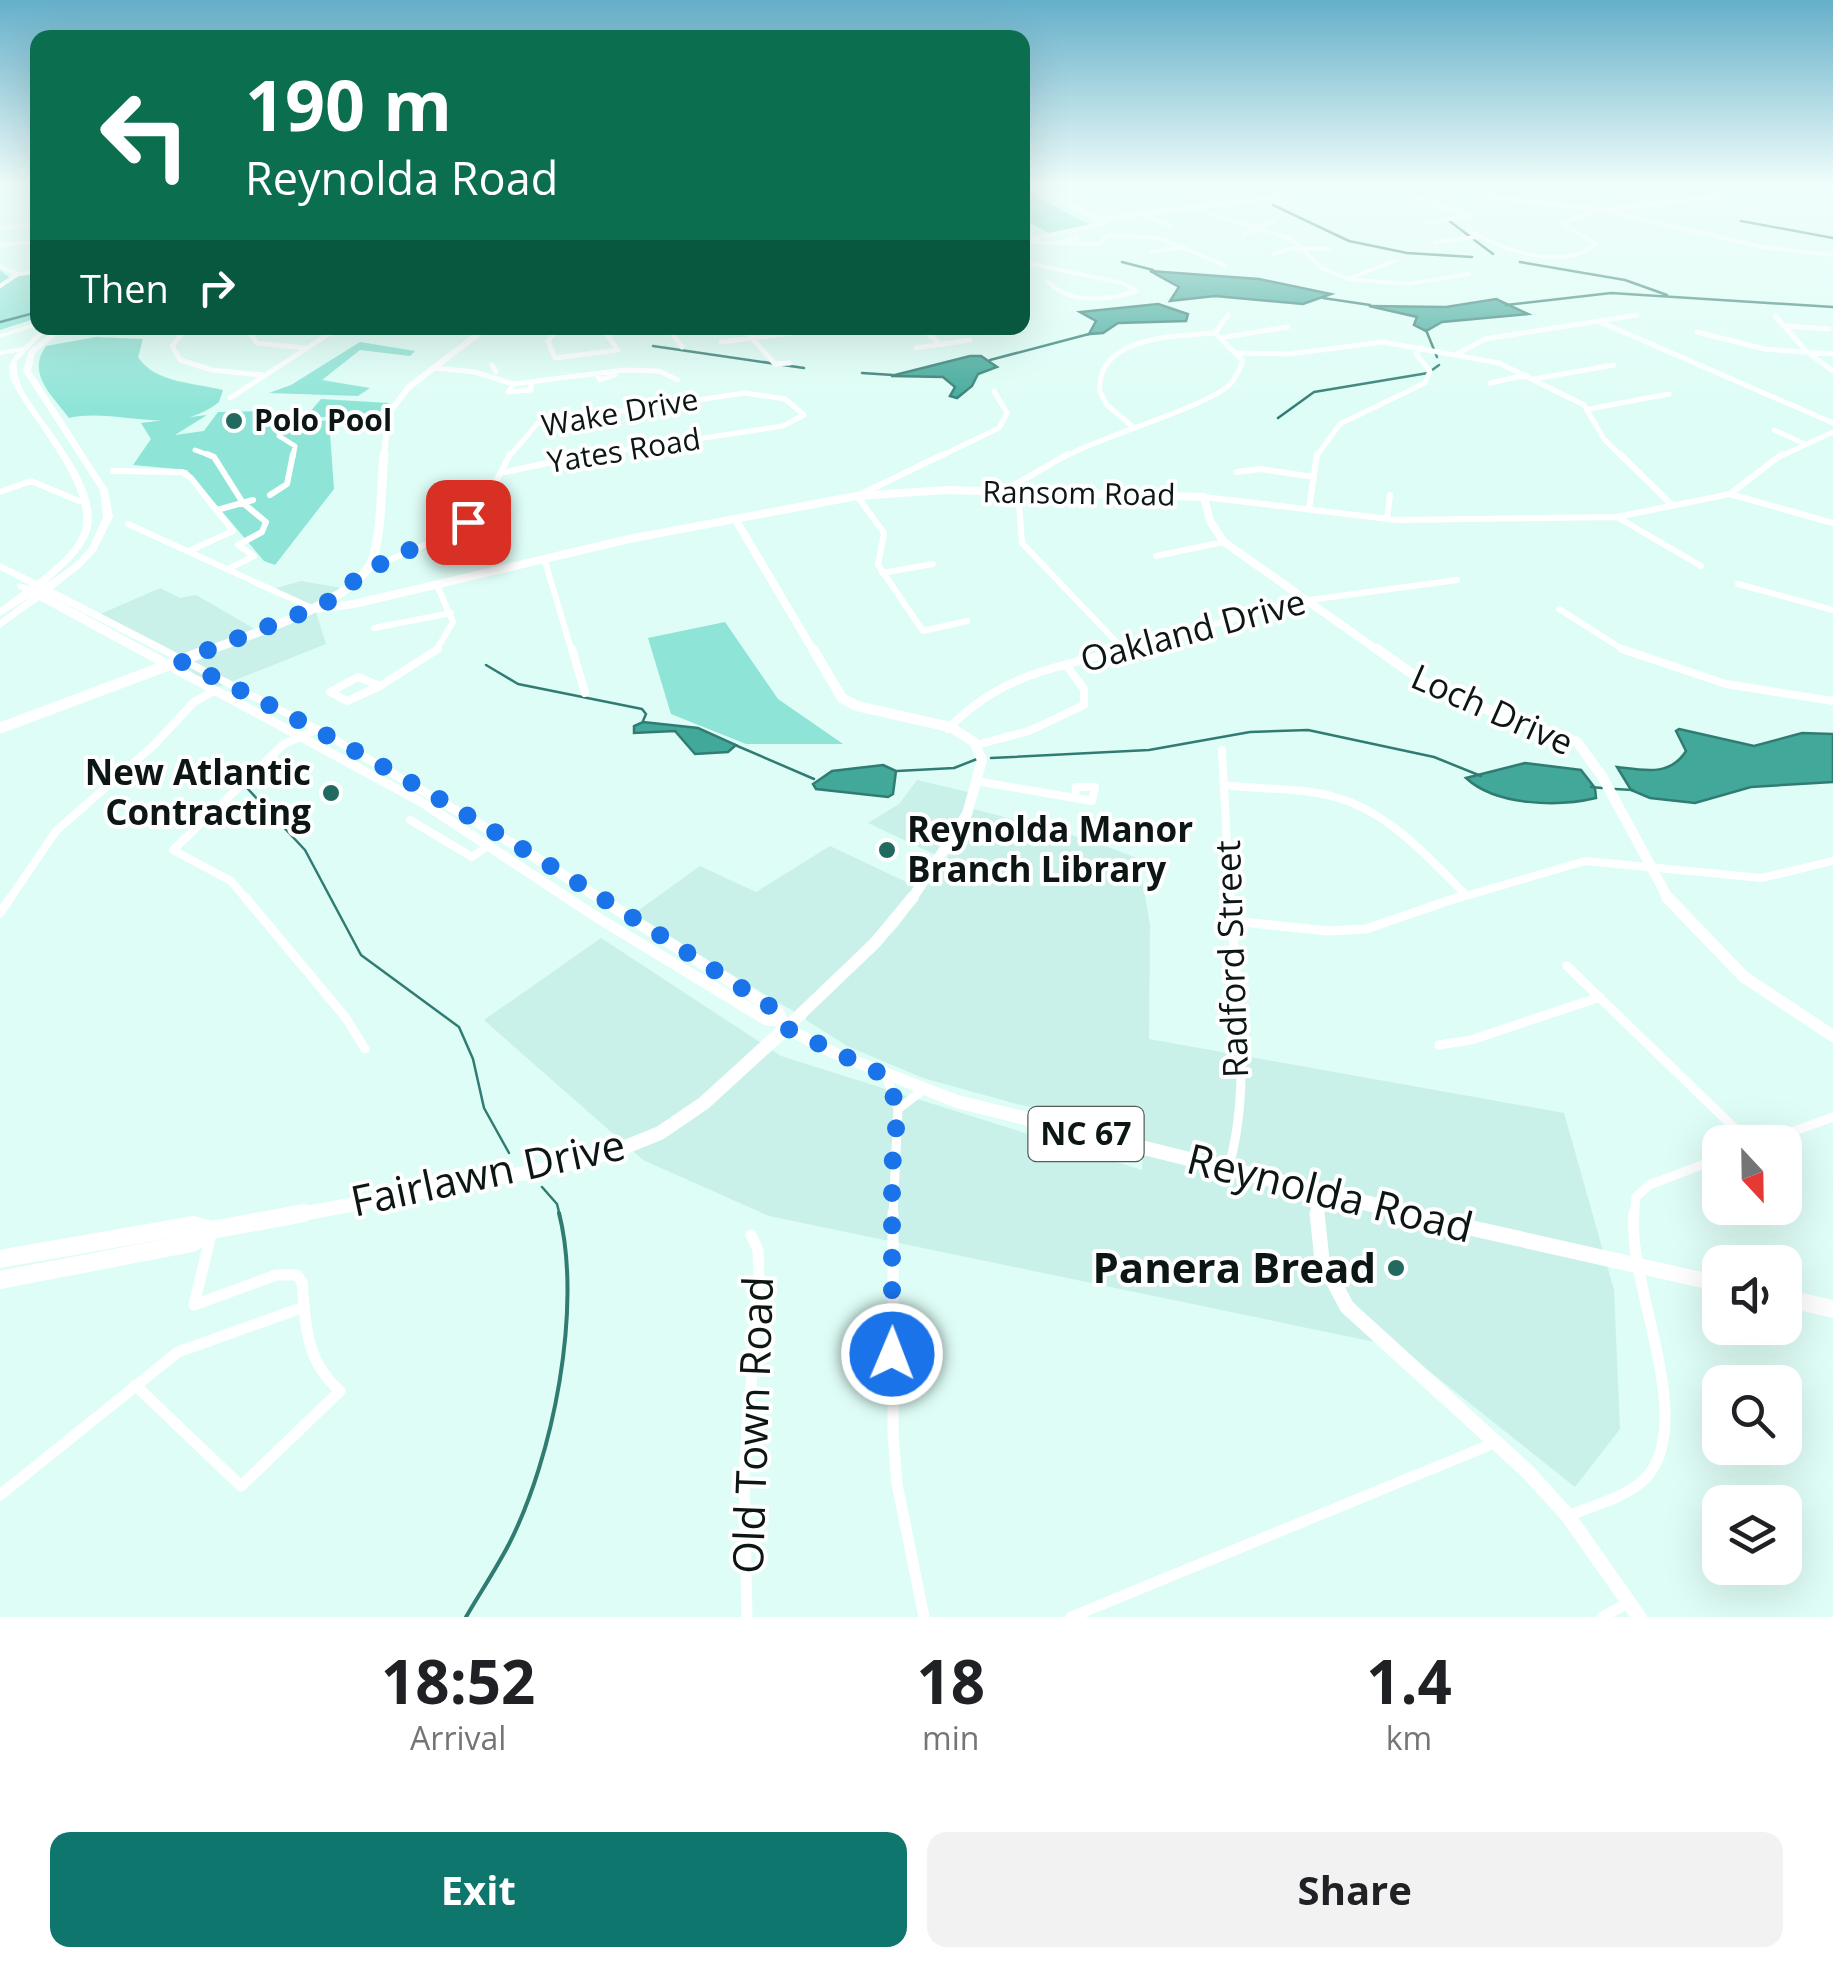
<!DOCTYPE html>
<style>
:root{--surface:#fff;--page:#f2f2f2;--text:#202124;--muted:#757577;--accent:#0f766e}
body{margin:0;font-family:"Open Sans",sans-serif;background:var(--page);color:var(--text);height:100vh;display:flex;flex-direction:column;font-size:38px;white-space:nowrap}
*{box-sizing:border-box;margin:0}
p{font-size:32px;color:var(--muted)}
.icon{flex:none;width:55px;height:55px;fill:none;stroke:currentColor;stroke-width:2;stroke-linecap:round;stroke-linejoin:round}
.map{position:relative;height:1617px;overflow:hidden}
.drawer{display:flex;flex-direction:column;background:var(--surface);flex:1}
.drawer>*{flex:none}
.banner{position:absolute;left:30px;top:30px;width:1000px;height:305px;border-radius:20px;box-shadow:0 10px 40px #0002;background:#0b6e4f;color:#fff;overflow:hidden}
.needle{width:65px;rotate:158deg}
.tools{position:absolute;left:1702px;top:1125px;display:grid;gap:20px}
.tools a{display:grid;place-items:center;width:100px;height:100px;border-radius:20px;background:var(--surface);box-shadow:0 10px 40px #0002;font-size:50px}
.pin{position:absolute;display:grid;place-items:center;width:85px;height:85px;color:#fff;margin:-42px;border-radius:20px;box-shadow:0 5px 15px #0006}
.me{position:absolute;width:110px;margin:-55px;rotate:1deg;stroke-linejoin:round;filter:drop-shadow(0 0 8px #0008)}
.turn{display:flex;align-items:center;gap:35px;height:210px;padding:0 50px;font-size:45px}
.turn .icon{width:130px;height:130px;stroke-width:2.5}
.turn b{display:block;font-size:70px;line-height:85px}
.then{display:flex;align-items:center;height:95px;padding:0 50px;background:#0003;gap:20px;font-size:38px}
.eta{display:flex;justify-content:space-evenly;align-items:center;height:170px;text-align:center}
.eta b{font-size:60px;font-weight:700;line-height:70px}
.button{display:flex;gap:20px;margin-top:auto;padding:20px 50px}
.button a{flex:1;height:115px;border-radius:20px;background:var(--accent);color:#fff;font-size:40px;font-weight:700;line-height:115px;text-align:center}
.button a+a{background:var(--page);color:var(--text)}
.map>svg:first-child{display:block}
.built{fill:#c9f1e9}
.green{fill:#8ee4d6}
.water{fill:#41a89a;stroke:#317c72;stroke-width:2.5}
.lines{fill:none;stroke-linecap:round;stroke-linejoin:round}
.stream-far1{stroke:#317c72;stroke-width:2.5}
.stream{stroke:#317c72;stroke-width:4}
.minor-far5{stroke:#fff;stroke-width:4}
.minor-far4{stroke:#fff;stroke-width:5}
.minor-far3{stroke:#fff;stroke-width:6}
.minor-far2{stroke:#fff;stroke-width:8}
.minor-far1{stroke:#fff;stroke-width:9}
.minor{stroke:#fff;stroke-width:11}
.tertiary-far4{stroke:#fff;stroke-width:5}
.tertiary-far3{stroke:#fff;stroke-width:8}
.tertiary-far2{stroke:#fff;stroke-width:10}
.tertiary-far1{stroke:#fff;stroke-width:12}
.tertiary{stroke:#fff;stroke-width:15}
.secondary-far4{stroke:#fff;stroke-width:6}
.secondary-far3{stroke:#fff;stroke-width:9}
.secondary-far2{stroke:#fff;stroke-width:11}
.secondary-far1{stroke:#fff;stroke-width:14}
.secondary{stroke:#fff;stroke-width:18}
.primary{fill:#fff;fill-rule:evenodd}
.route{stroke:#1a73e8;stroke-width:18;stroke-dasharray:0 32.4}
.poi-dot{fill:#226a60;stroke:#fff;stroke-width:4}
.labels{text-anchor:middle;stroke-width:8;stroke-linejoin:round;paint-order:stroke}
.far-street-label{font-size:30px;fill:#0c1715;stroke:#fff}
.far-poi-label{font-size:30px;font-weight:bold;fill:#0c1715;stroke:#fff;text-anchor:start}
.shield{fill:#fff;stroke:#555d5b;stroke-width:2.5}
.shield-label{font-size:32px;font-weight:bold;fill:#0c1715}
.street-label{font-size:35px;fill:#0c1715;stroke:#fff}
.poi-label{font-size:35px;font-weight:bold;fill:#0c1715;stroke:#fff;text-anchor:end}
.near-street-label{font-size:42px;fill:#0c1715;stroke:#fff}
.near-poi-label{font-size:42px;font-weight:bold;fill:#0c1715;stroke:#fff;text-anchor:end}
</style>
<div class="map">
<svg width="1833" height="1617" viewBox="0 0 1833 1617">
<rect width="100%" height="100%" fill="#defdf6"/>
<path class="built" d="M301,581l47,8 -33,20 11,35 -108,43 -16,-6 -22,-20 -84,-45 64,-28 20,10 16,-3 62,36 55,-22 -40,-20z
M917,780l59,14 -34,64 -74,-35 31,-19z
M974,809l119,32 46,18 11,66 -1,114 415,74 50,177 6,139 -45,58 -176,-140 -630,-131 -126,-56 -159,-140 117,-82 180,118 361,114 2,-38 -131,-29 -90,-25 -76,-32 -41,-26 1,-6 90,-86 52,-73z
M830,846l89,42 -121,126 -166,-99 68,-49 56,26z"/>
<path class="green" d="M1022,189l70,37 -43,7 -26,-14z
M0,270l9,7 28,-3v44l-37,12z
M96,337l47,2 -5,18c16,26 58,26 85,33l-4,12c-46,37 -101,5 -150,16 -17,-23 -43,-44 -23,-72z
M360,342l55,9 -5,5 -50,-6 -38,30 48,8 -12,8 -89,-3 22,-8z
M321,399l68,4 -10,9 -75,7z
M264,411l-8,17 73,-8 5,69 -59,76 -11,-4 -77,-91 -54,-5 18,-26 -10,-16 66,-8 -32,20 29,-4 14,-19z
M725,622l53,77 65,45h-97l-75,-30 -23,-76z"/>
<path class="water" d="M1150,271l109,8 72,15 -28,10 -88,-8 -45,5 9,-14z
M1496,299l32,15 -86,8 -16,9 -12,-6 3,-8 -48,-11 77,1z
M1158,304l30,10 -2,7 -68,2 -15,10 -14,1 7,-13 -16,-9z
M970,356h11l16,11 -19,7 -6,12 -15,12 -7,-2 5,-9 -12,-10 -52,-1z
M643,722l55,6 38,17 -8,7 -33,2 -20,-23 -41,2v-7z
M1679,729l75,17 48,-13 31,1v48l-82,5 -56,16 -45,-5 -19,-8 -14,-23c26,3 53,10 69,-16l-10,-20z
M1525,763l56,7 14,18 1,10c-38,9 -100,8 -130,-20z
M883,765l13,6 -3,23 -5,3 -72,-8 -3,-5 19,-13z"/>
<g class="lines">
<path class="stream-far1" d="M1273,205l76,36 58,12 65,4
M1448,220l45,34
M1741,221l92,17
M1122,262l31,8
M1520,262l105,18 42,15
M1323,298l47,7
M1506,305l105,-12 222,14
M0,322l38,-10
M1426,330l11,27
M653,346l151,22
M990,360l99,-26
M862,373l31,2
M1278,418l36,-26 114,-19 11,-8
M486,665l32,19 124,25 4,5 -3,7
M735,745l79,34
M991,758l158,-8 101,-18 58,-2 126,27 47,19
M897,771l57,-3 23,-9
M1591,787l11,1
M247,788l58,62 56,105 98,72 14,32 11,49 25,45
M1615,789l18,1
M542,1187l15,17 3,12"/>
<path class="stream" d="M466,1617c14,-24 30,-48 43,-73 44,-86 74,-237 50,-331"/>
<path class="minor-far5" d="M1534,183l15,5
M1745,183l28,8
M1528,199l25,-10 80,-6
M1194,208l97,31 31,29 26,11 61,5 60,-10
M1603,210l159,37 71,8
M1144,214l26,12
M1425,223l45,-7 -53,-17 35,-10
M0,228l38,-3
M1468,229c32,21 95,43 128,15l-34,-21 34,-13
M1022,231l6,3
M1243,235l30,-13
M1032,239l73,-16
M1023,242l77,2 7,-9 52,3 65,27
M1435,242l42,-5
M1056,243l21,-5
M0,245l38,-3
M1151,252l33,-5
M1274,254l15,-5h41
M1022,262l100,21 15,8c-29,9 -67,14 -90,-10
M0,266l18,8 -18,12
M18,274l20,-3
M1348,279l47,-18"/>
<path class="minor-far4" d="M1775,316l32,36 26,19
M1598,321l235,102
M1786,326l43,3
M187,328l-15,18 8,14 32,10 50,5
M258,328l-7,7 6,8 48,5
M559,328l-11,13 7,17 63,-8 -16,-22
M668,328l14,19
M743,328l32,36 15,-1
M921,328l19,16
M1011,328l6,4
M1697,332l68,17 68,5
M1215,333l13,-18
M1220,338l68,-11
M721,342l108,-14
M916,348l54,-8
M1239,353l50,1 94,-12 116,21 85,42 20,34 18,18
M1457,354l28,-15 152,-24
M492,365l4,7
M434,368l41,4 39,12 110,-14 35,1 19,9
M597,374l3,6 15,-5
M1534,379l80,-14
M1490,383l36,-8
M514,384l-6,8 23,-2v-4
M230,398l108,-70
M1589,409l80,-15
M1132,426l-25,-21 -7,-13c-5,-56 77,-56 115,-59
M1774,430l31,14
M279,436l16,10 -2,11
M195,450l19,7
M509,457l29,-34 207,-30 40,6 19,16 -21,11 -204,31
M939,457l60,-29 8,-15 -13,-22
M1064,457c35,-20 150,-52 168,-75 4,-5 8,-14 11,-21l-28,-28
M1316,457l24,-33 85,-41 5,-12 -14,-17 5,-6
M1779,457l54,-25"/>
<path class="minor-far3" d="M207,454l7,3 29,46 23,19 -4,10 -24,13 16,11 -26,13
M944,454l-87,42 27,37 -6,32 45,66 44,-10
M1620,454l51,50
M113,471l69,1 9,6 42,53 -44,20
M505,472l86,-18
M1237,472l23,-3 54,8
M1018,491l4,52 102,107
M0,492l31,-11 48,20
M1002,492l66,-38
M1730,494l103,29
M270,495l17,-11 6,-30
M1204,497l193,23 220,-3 113,-23 52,-40
M1309,509l8,-55
M217,510l36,-10
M1617,517l84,49
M1387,519l3,-24
M128,524l186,85
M1156,556l68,-14
M544,558l28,94
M368,570c81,-40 100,-27 142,-116
M882,573l51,-9
M1738,584l95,26
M1559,609l68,43
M374,628l77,-15
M435,652l18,-30 -16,-37
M1115,652l180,-50 162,-22"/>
<path class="minor-far2" d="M572,649l13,44
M1622,649l104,35 107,17
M358,677l22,9 -33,15 -17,-9z
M380,686l58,-37
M948,729c53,-55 105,-60 176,-80
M976,745l53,-14 55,-26v-16l-18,-24
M1222,750l8,150
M982,782l110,19 3,-14h-19l-1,10
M1225,785c36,5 74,2 110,12 54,15 93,60 131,98
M410,820l62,37 16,-11
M9,900l47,-69 98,-86 40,-43 20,-11
M247,900l-16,-19 -58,-31 111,-106 33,-15
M1452,900l133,-39 177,17 71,-17"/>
<path class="minor-far1" d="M245,897l101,121 19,31
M0,913l11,-16
M1233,921l95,10 38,-2 93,-32
M1567,966l182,176
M1439,1045l32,-5 129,-43
M886,1076l12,33 -5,107
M898,1109l25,-19
M1764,1142l69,-25
M1229,1166c24,-85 6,-182 1,-269
M1634,1216l2,-19 13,-12 71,-27"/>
<path class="minor" d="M893,1213v220l4,51 27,133
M135,1385l106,101 99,-95c-35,-31 -34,-64 -38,-109l-5,-7h-21l-82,30 17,-71
M0,1495l178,-143 126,-45
M1568,1516c26,-11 65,-20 82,-43 44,-60 -23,-189 -16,-260
M747,1617l-3,-142 15,-196 -1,-29 -7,-15
M1071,1617l426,-175
M1602,1617l28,-15"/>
<path class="tertiary-far4" d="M1027,183l71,36 284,-35 221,26 151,-18 79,-1"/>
<path class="tertiary-far3" d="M737,522l77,130
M314,609l40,-5 275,-65 228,-43 89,-6 258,7 6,24 14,21 156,110"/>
<path class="tertiary-far2" d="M813,649l29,49 15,8 93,21 24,15 8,18 -15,54 -56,86
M1377,649l58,41 142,52 25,34 67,124"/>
<path class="tertiary-far1" d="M1667,897l77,80 89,59
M786,1028l89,-85 38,-46
M1315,1191l3,25"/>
<path class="tertiary" d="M1317,1213l5,47 25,47 182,166 39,43 71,101"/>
<path class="secondary-far4" d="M384,457l4,-43 21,-27 77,-59"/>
<path class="secondary-far3" d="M204,652c42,-16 159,-51 170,-97 8,-32 7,-68 10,-101"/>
<path class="secondary-far2" d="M0,728l211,-79"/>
<path class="secondary-far1" d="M290,1216l262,-48 61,-16 47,-19 44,-30 82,-75"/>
<path class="secondary" d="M0,1259l193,-34 19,5
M0,1280l192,-37 20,-13 92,-17"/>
<path class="primary" d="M38,322v4l-38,12v-4z
M58,328h7l-30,25 -4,18 77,119 5,27 -17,34 -16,17 -27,21 268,138 214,124 247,156 9,17 48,25 119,46 473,116 289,65v16l-289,-65 -475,-119 -127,-51 -48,-25 -3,-5 -14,-2 -171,-104 -174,-115 -380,-206 -39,28v-8l32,-24 -32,20v-8l23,-17 -6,-4v-4l14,3 -31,-16v-7l37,18c15,-13 35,-27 43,-46 19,-44 -49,-114 -68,-153 -5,-12 -3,-21 6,-30l-18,3v-4l23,-4 15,-14 5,1 -26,27c-2,19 8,33 19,49 21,31 73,91 50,130 -10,18 -26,31 -42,45l30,-21 15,-16 14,-31 -3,-27 -77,-119 6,-21zM47,594l266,137 212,126 247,158 -169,-100 -176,-115z
M1785,1289l48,11v18l-48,-11z"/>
</g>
<linearGradient id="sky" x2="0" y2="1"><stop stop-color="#65afc9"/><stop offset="0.45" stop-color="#f0fefb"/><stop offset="1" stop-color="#f0fefb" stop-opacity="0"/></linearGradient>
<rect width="1833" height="409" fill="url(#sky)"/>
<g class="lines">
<path class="route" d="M468,522l-100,48 -43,34 -145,57c208,98 404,224 597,350l9,17 100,48 12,33 -6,59v186"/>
</g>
<g class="poi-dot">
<circle cx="234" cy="421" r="10"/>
<circle cx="331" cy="793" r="10"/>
<circle cx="887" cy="850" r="10"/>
<circle cx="1396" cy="1268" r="10"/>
</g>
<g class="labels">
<g class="far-street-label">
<text transform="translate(620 413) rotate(-10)" y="10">Wake Drive</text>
<text transform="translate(624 451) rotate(-9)" y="10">Yates Road</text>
<text transform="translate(1079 494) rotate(1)" y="10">Ransom Road</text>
</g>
<g class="far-poi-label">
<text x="254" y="431">Polo Pool</text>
</g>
<rect class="shield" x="1028.5" y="1107" width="115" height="54" rx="8"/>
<g class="shield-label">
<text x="1086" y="1145">NC 67</text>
</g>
<g class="street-label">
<text transform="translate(1193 631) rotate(-15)" y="12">Oakland Drive</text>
<text transform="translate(1492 710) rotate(24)" y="12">Loch Drive</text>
<text transform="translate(1232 959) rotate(-92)" y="12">Radford Street</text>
</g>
<g class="poi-label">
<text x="311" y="785">New Atlantic<tspan x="311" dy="40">Contracting</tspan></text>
<text x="907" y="842" text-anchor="start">Reynolda Manor<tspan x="907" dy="40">Branch Library</tspan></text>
</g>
<g class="near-street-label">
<text transform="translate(488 1173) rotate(-12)" y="15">Fairlawn Drive</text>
<text transform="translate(1330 1193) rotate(14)" y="15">Reynolda Road</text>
<text transform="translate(753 1425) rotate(-88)" y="15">Old Town Road</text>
</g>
<g class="near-poi-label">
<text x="1376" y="1283">Panera Bread</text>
</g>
</g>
</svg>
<div class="tools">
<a><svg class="needle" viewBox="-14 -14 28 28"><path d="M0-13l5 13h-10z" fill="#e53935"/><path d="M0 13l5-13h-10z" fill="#757577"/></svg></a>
<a><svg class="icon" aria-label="sound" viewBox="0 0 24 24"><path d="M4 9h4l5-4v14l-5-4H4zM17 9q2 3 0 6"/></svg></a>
<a><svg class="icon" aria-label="search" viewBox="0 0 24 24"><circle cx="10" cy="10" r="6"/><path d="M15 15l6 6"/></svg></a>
<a><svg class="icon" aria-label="layers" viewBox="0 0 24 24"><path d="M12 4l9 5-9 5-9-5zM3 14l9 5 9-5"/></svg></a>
</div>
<div class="pin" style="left:468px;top:522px;background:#d93025"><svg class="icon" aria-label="arrive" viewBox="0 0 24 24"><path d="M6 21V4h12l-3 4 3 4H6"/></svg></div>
<svg class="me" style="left:892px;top:1354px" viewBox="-20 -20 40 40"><circle r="17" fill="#1a73e8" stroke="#fff" stroke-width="3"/><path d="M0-11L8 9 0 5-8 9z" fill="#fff"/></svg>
<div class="banner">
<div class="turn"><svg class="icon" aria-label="left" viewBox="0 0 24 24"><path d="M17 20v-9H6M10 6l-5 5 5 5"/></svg><div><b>190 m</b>Reynolda Road</div></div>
<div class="then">Then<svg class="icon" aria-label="right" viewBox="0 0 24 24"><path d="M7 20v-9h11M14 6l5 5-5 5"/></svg></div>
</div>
</div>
<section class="drawer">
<div class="eta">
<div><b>18:52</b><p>Arrival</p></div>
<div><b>18</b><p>min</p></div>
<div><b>1.4</b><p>km</p></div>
</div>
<div class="button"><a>Exit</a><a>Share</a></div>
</section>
